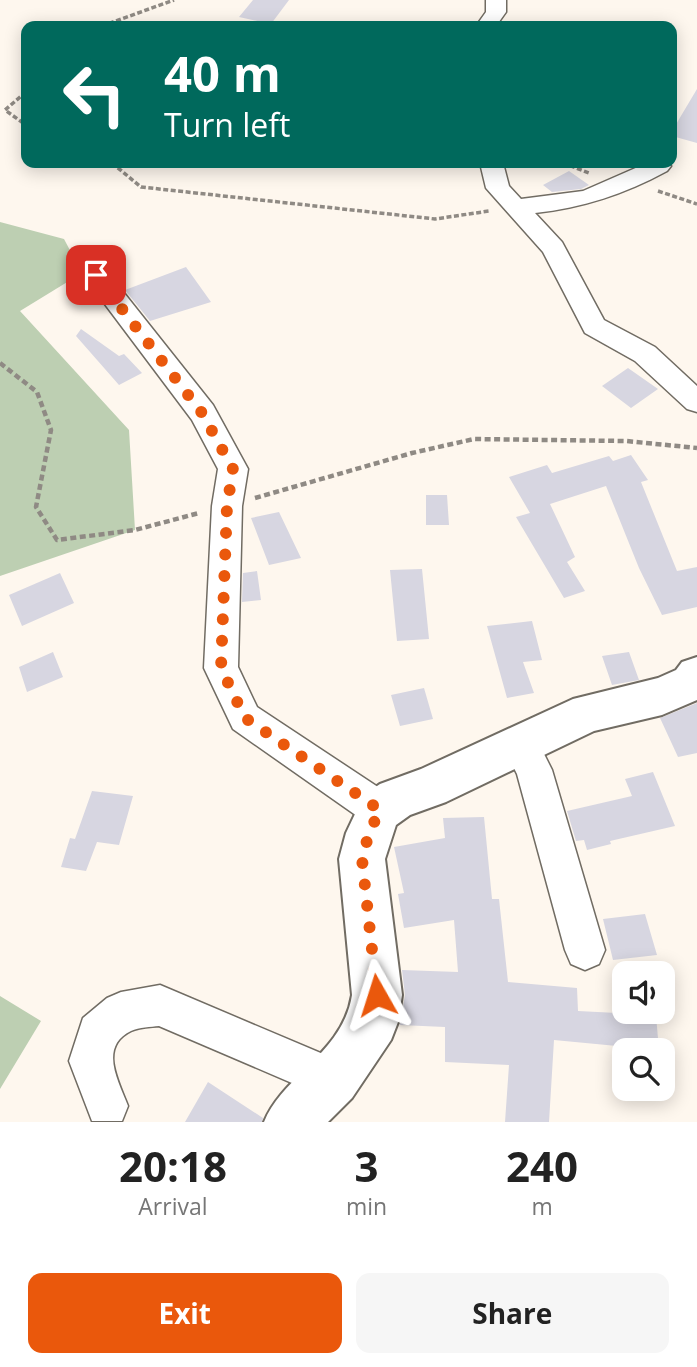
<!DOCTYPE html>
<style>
:root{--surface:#fff;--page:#f6f6f6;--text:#222;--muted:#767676;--accent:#ea580c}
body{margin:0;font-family:"Open Sans",sans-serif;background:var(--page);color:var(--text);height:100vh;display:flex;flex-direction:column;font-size:26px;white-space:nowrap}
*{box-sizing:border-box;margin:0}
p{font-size:23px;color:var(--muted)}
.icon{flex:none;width:38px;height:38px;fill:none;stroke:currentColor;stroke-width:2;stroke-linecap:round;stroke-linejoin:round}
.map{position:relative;height:1122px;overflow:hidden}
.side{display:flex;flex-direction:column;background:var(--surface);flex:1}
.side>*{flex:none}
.hud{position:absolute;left:21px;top:21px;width:656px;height:147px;border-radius:14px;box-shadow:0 4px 18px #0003;background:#00695c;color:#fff;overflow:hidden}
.tools{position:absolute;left:612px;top:961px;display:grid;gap:14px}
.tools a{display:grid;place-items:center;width:63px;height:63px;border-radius:14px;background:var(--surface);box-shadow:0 4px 18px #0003;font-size:35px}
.pin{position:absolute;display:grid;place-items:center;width:60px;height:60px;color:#fff;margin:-30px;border-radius:14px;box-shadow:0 4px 10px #0006}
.me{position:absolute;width:77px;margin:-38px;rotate:354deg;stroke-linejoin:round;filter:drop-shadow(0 0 5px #0008)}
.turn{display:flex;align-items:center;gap:24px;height:147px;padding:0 28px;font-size:32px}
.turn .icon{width:91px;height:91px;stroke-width:2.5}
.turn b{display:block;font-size:49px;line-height:60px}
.eta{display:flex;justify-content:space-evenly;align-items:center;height:119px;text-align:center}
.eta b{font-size:42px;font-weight:700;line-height:49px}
.action{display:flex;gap:14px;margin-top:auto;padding:14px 28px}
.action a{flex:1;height:80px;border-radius:14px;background:var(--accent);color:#fff;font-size:28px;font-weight:700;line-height:80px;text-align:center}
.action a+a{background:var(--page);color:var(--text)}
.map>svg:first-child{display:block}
.green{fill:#bdcfb2}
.building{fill:#d7d6e1}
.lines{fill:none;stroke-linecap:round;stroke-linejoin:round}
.street-casing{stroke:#716c63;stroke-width:3}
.secondary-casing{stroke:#716c63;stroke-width:4}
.path-far1{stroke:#8f8a84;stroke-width:3.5;stroke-dasharray:5 2.5;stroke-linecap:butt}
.path{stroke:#8f8a84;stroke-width:4.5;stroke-dasharray:6 3.5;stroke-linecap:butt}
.street{fill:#fff;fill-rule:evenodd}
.secondary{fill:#fff;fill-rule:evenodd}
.route{stroke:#ea580c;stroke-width:12;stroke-dasharray:0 21.6}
</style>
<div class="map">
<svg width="697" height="1122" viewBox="0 0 697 1122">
<rect width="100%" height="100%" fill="#fef7ee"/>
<path class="green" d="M0,222l64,17 18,34 -62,38 109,119 6,100 -135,46z
M0,996l41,25 -41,68z"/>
<path class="building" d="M253,0h36l-18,24 -32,-7z
M697,89v54l-25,-7v-5z
M569,171l20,14 -8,4 -29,3 -9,-7z
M186,267l25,35 -61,19 -25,-31z
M81,329l38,27 5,-2 18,19 -23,12 -43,-49z
M628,368l30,21 -27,19 -29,-22z
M631,455l17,25 -7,2 36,89 20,-4v40l-35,8 -23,-47 -33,-82 -56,18 25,53 -8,5 18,29 -21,7 -48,-81 14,-4 -21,-36 38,-12 5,8 57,-17 4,5z
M426,495h21l2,30h-23z
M279,512l22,46 -32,7 -18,-47z
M422,569l7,70 -32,2 -7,-71z
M257,571l4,29 -19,2 1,-29z
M60,573l14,30 -52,23 -13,-31z
M532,621l10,39 -19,2 11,31 -27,5 -20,-72z
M53,652l10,25 -36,15 -8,-25z
M629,652l10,28 -27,5 -10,-29z
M424,688l9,31 -33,7 -9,-31z
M697,703v50l-19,4 -18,-39z
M653,772l22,54 -65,15 1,3 -24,6 -3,-10 -8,1 -9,-30 65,-15 -7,-17z
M92,791l41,5 -14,49 -22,-3 -11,29 -25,-4 9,-29 5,1z
M484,817l8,82h7l9,83 69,6 1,23 78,4 3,35 -105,-10 -5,82h-44l4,-57 -64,-3v-35l-45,-2 5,-30 -3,-25 56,2 -4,-52 -50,8 -6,-34 6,-1 -10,-46 51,-9 -2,-20z
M645,914l12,41 -44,5 -10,-41z
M208,1082l55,36 -1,4h-77z"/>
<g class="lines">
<defs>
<path id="street" d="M486,0h20v12l-10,14h-20l10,-14z
M480,163h23l6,23 12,13 62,-8 64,-28h21l3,3 -4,5c-42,23 -84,37 -132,42l27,29 42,78 51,27 42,39v26l-10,-3 -52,-48 -50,-28 -42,-81 -57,-64z
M96,266l9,3 108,136 35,64 -6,37 -4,161 19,40 136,90 5,13 -5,13 -13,5 -13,-5 -134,-94 -29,-61 8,-162 6,-37 -26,-49 -109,-145 4,-6z
M521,730l13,4 18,36 53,180 -6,14 -14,6 -14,-6 -6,-14 -48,-176 -14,-28 5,-12z
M160,985l189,80 6,15 -6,15 -15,6 -175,-75c-8,1 -20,1 -28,5 -33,16 -12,51 -3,75l-6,15h-30l-23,-60 14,-43 24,-20 14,-6z"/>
<path id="secondary" d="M697,657v43l-35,15 -68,16 -148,71 -36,13 -14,10 -11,34 17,136 -4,27 -7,18 -39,58 -24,24h-64c19,-47 79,-69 88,-127l-13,-136 7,-26 18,-38 16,-11 41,-15 152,-70 85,-21 18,-8 6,-8z"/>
</defs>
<use href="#street" class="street-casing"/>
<use href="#secondary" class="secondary-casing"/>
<path class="path-far1" d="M102,26l72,-26
M26,92l-21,18 21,15
M112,163l29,24 294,32 54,-8
M563,163l26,10
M658,191l39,13"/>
<path class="path" d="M0,363l37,29 14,38 -15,77 21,33 78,-10 64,-17
M255,498l157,-45 62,-14 152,2 71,7"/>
<use href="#street" class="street"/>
<use href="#secondary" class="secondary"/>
</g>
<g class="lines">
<path class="route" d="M96,275l106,138 31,56 -6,37 -6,162 24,50 135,92 -11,23 -7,26 15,136"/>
</g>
</svg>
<div class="tools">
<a><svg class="icon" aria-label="sound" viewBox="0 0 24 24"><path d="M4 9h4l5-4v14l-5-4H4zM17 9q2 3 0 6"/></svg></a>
<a><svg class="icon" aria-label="search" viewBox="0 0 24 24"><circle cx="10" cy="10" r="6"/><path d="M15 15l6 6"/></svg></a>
</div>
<div class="pin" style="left:96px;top:275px;background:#d93025"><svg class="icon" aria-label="arrive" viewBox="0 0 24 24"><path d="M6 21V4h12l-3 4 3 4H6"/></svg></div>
<svg class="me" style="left:377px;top:995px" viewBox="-20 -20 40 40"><path d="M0-17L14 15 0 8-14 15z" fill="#ea580c" stroke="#fff" stroke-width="4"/></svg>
<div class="hud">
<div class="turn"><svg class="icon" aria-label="left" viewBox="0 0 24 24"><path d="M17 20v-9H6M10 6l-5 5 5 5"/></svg><div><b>40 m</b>Turn left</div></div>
</div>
</div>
<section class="side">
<div class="eta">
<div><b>20:18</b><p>Arrival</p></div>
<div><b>3</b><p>min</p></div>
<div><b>240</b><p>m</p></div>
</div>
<div class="action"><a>Exit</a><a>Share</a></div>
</section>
